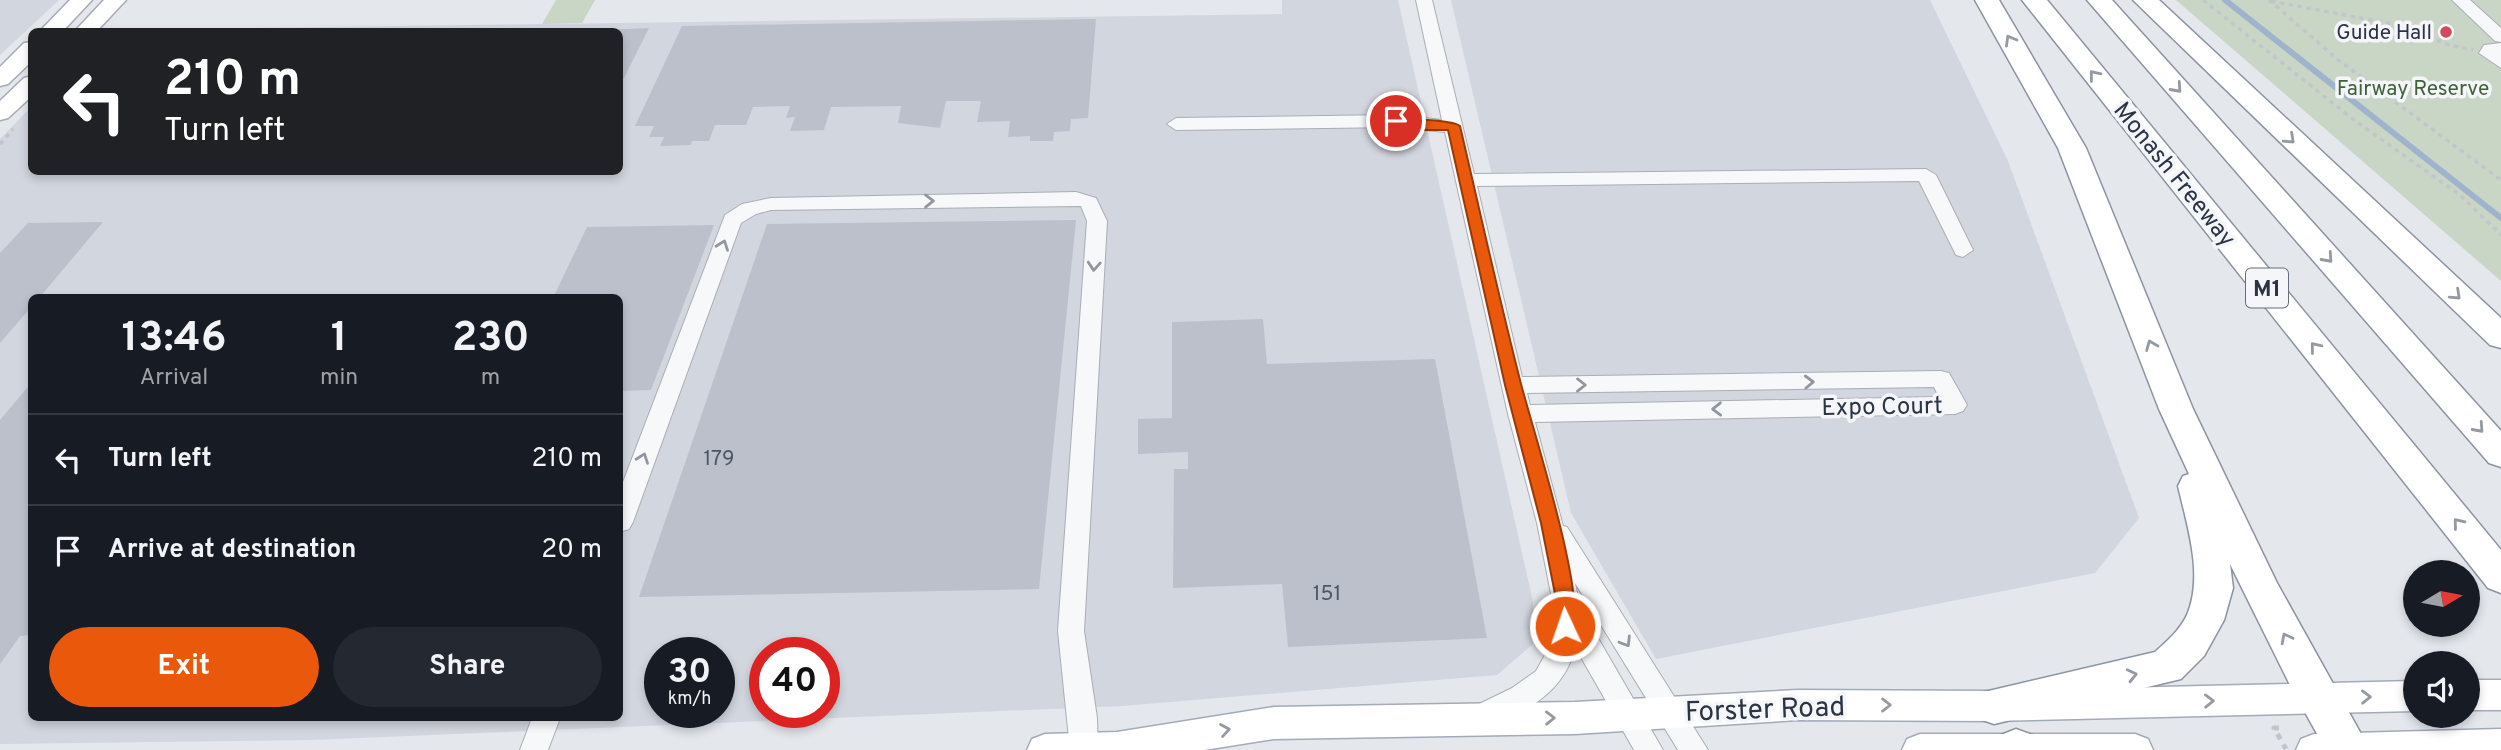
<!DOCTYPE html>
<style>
:root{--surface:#171b24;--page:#242831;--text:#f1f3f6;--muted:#9ea1a6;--line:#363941;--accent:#ea580c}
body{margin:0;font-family:Overpass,sans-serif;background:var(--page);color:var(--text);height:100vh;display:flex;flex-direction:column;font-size:26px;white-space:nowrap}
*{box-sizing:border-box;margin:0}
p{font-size:23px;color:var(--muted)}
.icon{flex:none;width:38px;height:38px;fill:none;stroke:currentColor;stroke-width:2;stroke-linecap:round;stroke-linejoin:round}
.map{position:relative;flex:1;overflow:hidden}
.drawer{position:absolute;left:28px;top:294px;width:595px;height:427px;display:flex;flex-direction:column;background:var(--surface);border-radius:10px;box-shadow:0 4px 10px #0003}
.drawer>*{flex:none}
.guide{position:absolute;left:28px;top:28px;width:595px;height:147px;border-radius:10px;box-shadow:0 4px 10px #0003;background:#202124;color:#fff;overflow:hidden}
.needle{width:46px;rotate:80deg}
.controls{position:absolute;left:2403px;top:560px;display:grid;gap:14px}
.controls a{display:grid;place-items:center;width:77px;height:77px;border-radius:50%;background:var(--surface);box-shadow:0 4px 10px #0003;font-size:35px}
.speed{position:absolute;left:644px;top:637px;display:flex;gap:14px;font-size:35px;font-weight:700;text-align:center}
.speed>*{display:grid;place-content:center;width:91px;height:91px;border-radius:50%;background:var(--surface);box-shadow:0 4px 10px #0003;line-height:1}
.speed small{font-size:18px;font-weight:400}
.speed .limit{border:10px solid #d22;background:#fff;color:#111}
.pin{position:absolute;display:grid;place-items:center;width:60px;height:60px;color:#fff;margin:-30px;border:4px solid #fff;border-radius:50%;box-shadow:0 2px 7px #0007}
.me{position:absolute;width:77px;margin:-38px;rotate:357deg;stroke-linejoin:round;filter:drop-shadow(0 0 5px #0008)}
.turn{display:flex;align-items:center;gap:24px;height:147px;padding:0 21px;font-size:32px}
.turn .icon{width:91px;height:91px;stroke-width:2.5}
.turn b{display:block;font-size:49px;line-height:60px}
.eta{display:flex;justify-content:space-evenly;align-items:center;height:119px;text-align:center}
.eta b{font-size:42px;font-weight:700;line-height:49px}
.primary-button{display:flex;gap:14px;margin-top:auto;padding:14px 21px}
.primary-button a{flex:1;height:80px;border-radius:42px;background:var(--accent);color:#fff;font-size:28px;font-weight:700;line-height:80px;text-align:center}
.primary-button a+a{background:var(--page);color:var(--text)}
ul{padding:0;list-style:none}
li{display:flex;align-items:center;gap:21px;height:91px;padding:0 21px;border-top:2px solid var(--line)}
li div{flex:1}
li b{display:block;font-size:26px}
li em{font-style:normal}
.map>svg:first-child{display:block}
.built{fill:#d2d6de;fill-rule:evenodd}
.green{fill:#c9d6c5}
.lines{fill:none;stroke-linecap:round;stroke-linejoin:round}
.stream{stroke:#9fb4cc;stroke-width:6}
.building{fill:#bbc0ca}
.minor-casing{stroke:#a9aeb7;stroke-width:2}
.major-casing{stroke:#a3abb8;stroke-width:3}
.highway-casing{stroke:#8b94a3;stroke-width:3}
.path-far1{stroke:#c2c5cb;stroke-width:3.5;stroke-dasharray:4.5 4.5;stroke-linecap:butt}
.path{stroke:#c2c5cb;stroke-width:5;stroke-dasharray:6 6;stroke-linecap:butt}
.minor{fill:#f7f8fa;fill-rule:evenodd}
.major{fill:#fff;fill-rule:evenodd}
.highway{fill:#fff;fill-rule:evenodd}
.oneway{stroke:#959aa2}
.oneway2{stroke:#9196a0}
.route{fill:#ea580c;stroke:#983908;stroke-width:2}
.poi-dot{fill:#d1495b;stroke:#f4f6f9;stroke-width:2.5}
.labels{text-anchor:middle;stroke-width:7;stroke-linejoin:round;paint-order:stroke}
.far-poi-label{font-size:21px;fill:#2b3445;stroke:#f4f6f9;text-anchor:end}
.far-park-label{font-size:21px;fill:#3f6138;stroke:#f4f6f9}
.number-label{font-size:21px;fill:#4f5766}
.shield{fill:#f4f6f9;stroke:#676e7b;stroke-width:2}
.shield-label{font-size:23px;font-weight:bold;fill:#2b3445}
.street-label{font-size:24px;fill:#2b3445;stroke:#f4f6f9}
.near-street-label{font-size:28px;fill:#2b3445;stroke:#f4f6f9}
</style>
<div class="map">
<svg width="2501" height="750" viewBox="0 0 2501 750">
<rect width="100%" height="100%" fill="#e4e7ec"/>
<path class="built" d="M0,0h59l-59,55z
M1282,0h116l135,602v42l-36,31 -375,31 -811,34 -311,4v-605l31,-32 1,65h588v-140l-511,-2 1173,-16zM32,298h588v420h-588zM660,653h59v59h-59zM765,653h59v59h-59z
M1451,0h479l78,161 131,357 -44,55 -439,86 -85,-146z"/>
<path class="green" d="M556,0h39l-13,23 -40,1z
M2176,0h325v281z"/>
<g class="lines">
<path class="stream" d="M2225,0l276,218"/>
</g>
<path class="building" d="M1096,19l-8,99 -17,1 -1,12 -16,1 -1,9h-23v-5l-22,1 2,-16 -33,1 4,-21h-35l-6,27 -42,-5 3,-17 -70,1 -7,23 -34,1 5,-14 -9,1 4,-12 -37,1 -7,18h-31l-6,16h-17l-1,4 -31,1 4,-9h-15l5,-11h-19l47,-100z
M649,28l-29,58v-54h-61z
M1076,220l-37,369 -400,8 128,-373z
M103,222l-64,76h-7v8l-32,37v-90l28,-30z
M714,225l-63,165 -31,1v-93h-67l34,-71z
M1263,319l4,45 168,-5 52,279 -199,9 -6,-63 -109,4 1,-119h14v-17l-50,2v-35l34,-1v-96z
M32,382v253l-12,1 -20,28v-244z"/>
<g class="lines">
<defs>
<path id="minor" d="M1416,0h16l42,174 452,-5 10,6 37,75 -10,7 -7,-2 -37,-74 -442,5 45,191 419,-6 8,2 18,32 -4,6 -8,3 -420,8 28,104 4,1 141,223h-30l-103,-167 5,24 83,143h-29l-59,-103c-10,46 -51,66 -92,82l-10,-4 -4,-9 4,-9 39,-19 24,-17 10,-18 8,-44 -17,-86 -29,-109 -63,-282 -49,-5 -220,3 -9,-6 9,-6 220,-3 46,5zM1934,387l5,10 -409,8 -3,-12z
M2452,0h18l31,28v14l-6,-1z
M2501,43v25l-22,-15 5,-8z
M1076,192l20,6 11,23 -23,410 13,87 1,32 -28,-1 -12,-118 29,-410 -6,-15 -310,4 -15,4 -15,9 -108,299 -4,7 -9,3v-42l105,-275 17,-11 29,-6z
M532,718h28l-12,32h-28z"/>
<path id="major" d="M70,0h22l-30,32h-23z
M104,0h22l-30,32h-22z
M32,42v19l-24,23 -8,2v-19l24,-24z
M32,76v20l-24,22 -8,2v-19l24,-23z
M2468,680h33v30h-33z
M2415,681v30l-421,10 -196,-1 -223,14 -301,5 -70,11h-177l5,-11 13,-5 72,-2 157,-25 301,-5 223,-12 196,1z
M2501,729v21h-205l5,-11 13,-5z
M1920,734h215l13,5 5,11h-251l5,-11z"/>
<path id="highway" d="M1975,0h24l87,148 107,261 84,174 93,167h-44l-35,-63 -61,-123 3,24 -9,32 -20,36 -23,23 -187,45 -14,-5 -6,-13 6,-13 175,-41c12,-11 25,-22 32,-37 17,-39 0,-90 -9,-129l5,-10 6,-2 -30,-65 -101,-261z
M2022,0h25l454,550v43l-13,-5z
M2087,0h25l389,431v36l-12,-4z
M2133,0h26l342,318v30l-11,-3z
M2016,729l22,8 6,13h-48l5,-15z"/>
</defs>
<use href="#minor" class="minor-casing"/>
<use href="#major" class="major-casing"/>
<use href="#highway" class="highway-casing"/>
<path class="path-far1" d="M2203,0l151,120 106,75 41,40
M2269,0l68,59 164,121
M2271,1l132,25 46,19 24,5
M0,144l13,-15"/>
<path class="path" d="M2279,728h-5l12,21"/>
<use href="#minor" class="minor"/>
<use href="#major" class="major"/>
<use href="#highway" class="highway"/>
</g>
<defs><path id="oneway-chevron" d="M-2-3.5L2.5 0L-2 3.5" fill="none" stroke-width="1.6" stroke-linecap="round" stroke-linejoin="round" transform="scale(1.75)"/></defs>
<g class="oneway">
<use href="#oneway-chevron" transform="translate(2010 40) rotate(-120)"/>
<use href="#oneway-chevron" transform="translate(2094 75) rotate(-129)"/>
<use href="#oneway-chevron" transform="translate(2177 88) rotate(48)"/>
<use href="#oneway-chevron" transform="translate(2290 139) rotate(43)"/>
<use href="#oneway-chevron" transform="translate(2328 258) rotate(48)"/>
<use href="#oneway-chevron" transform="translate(2456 295) rotate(43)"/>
<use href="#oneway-chevron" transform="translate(2151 345) rotate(-112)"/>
<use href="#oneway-chevron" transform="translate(2315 347) rotate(-129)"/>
<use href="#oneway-chevron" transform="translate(2479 428) rotate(48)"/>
<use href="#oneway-chevron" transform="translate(2458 523) rotate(-129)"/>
<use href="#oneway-chevron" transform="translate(2286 638) rotate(-117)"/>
<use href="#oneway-chevron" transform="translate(2132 675) rotate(-13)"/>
<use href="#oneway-chevron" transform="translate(2366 697) rotate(-1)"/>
<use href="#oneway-chevron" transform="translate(2209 701) rotate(-1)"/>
<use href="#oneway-chevron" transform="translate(1886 705)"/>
<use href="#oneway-chevron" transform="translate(1550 718) rotate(-1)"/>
<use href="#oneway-chevron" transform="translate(1225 730) rotate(-9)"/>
</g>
<g class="oneway2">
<use href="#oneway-chevron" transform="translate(929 201) rotate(-1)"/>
<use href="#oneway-chevron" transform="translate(723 245) rotate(-70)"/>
<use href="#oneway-chevron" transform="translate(1094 266) rotate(94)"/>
<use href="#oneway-chevron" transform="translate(1809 382) rotate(-2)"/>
<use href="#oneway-chevron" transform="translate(1581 385)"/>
<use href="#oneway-chevron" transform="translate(1717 409) rotate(179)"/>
<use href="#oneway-chevron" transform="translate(643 458) rotate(-70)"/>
<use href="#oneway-chevron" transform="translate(1626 642) rotate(58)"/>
</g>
<path class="route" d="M1396,118c15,2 55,1 64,8 20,86 39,172 61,258 11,43 67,216 51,248h-13l-3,-6 2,-17 -17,-86 -36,-138 -57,-255h-27l-30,-6v-5z"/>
<circle class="poi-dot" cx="2446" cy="32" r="7"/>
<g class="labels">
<g class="far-poi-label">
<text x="2432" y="39">Guide Hall</text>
</g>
<g class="far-park-label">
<text x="2413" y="95">Fairway Reserve</text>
</g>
<g class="number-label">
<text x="719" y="465">179</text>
<text x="1327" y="600">151</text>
</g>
<rect class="shield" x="2246" y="268.5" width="42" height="39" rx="5"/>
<g class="shield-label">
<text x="2267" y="296">M1</text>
</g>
<g class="street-label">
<text transform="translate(2175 174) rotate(51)" y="8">Monash Freeway</text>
<text transform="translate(1882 406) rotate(-1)" y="8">Expo Court</text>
</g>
<g class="near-street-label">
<text transform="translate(1765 708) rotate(-2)" y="10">Forster Road</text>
</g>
</g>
</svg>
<div class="controls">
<a><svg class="needle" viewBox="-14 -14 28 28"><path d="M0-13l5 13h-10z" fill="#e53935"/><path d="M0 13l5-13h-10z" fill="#9ea1a6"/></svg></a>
<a><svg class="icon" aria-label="sound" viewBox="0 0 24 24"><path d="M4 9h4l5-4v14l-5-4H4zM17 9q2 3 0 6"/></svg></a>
</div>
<div class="speed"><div>30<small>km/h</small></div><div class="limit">40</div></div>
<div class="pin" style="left:1396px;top:121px;background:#d93025"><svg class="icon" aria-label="arrive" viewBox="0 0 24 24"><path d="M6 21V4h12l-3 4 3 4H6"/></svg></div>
<svg class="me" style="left:1565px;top:626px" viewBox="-20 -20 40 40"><circle r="17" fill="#ea580c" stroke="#fff" stroke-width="3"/><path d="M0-11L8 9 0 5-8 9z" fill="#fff"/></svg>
<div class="guide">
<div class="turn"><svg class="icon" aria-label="left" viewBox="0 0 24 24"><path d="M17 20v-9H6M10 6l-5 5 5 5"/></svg><div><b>210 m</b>Turn left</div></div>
</div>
<section class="drawer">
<div class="eta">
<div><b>13:46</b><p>Arrival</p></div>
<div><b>1</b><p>min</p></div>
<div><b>230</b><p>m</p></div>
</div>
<ul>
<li><svg class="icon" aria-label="left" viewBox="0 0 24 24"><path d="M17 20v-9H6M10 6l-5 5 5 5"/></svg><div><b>Turn left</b></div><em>210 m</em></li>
<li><svg class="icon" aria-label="arrive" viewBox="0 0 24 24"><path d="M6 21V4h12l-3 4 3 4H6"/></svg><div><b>Arrive at destination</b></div><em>20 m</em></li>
</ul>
<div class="primary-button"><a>Exit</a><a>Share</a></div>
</section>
</div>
